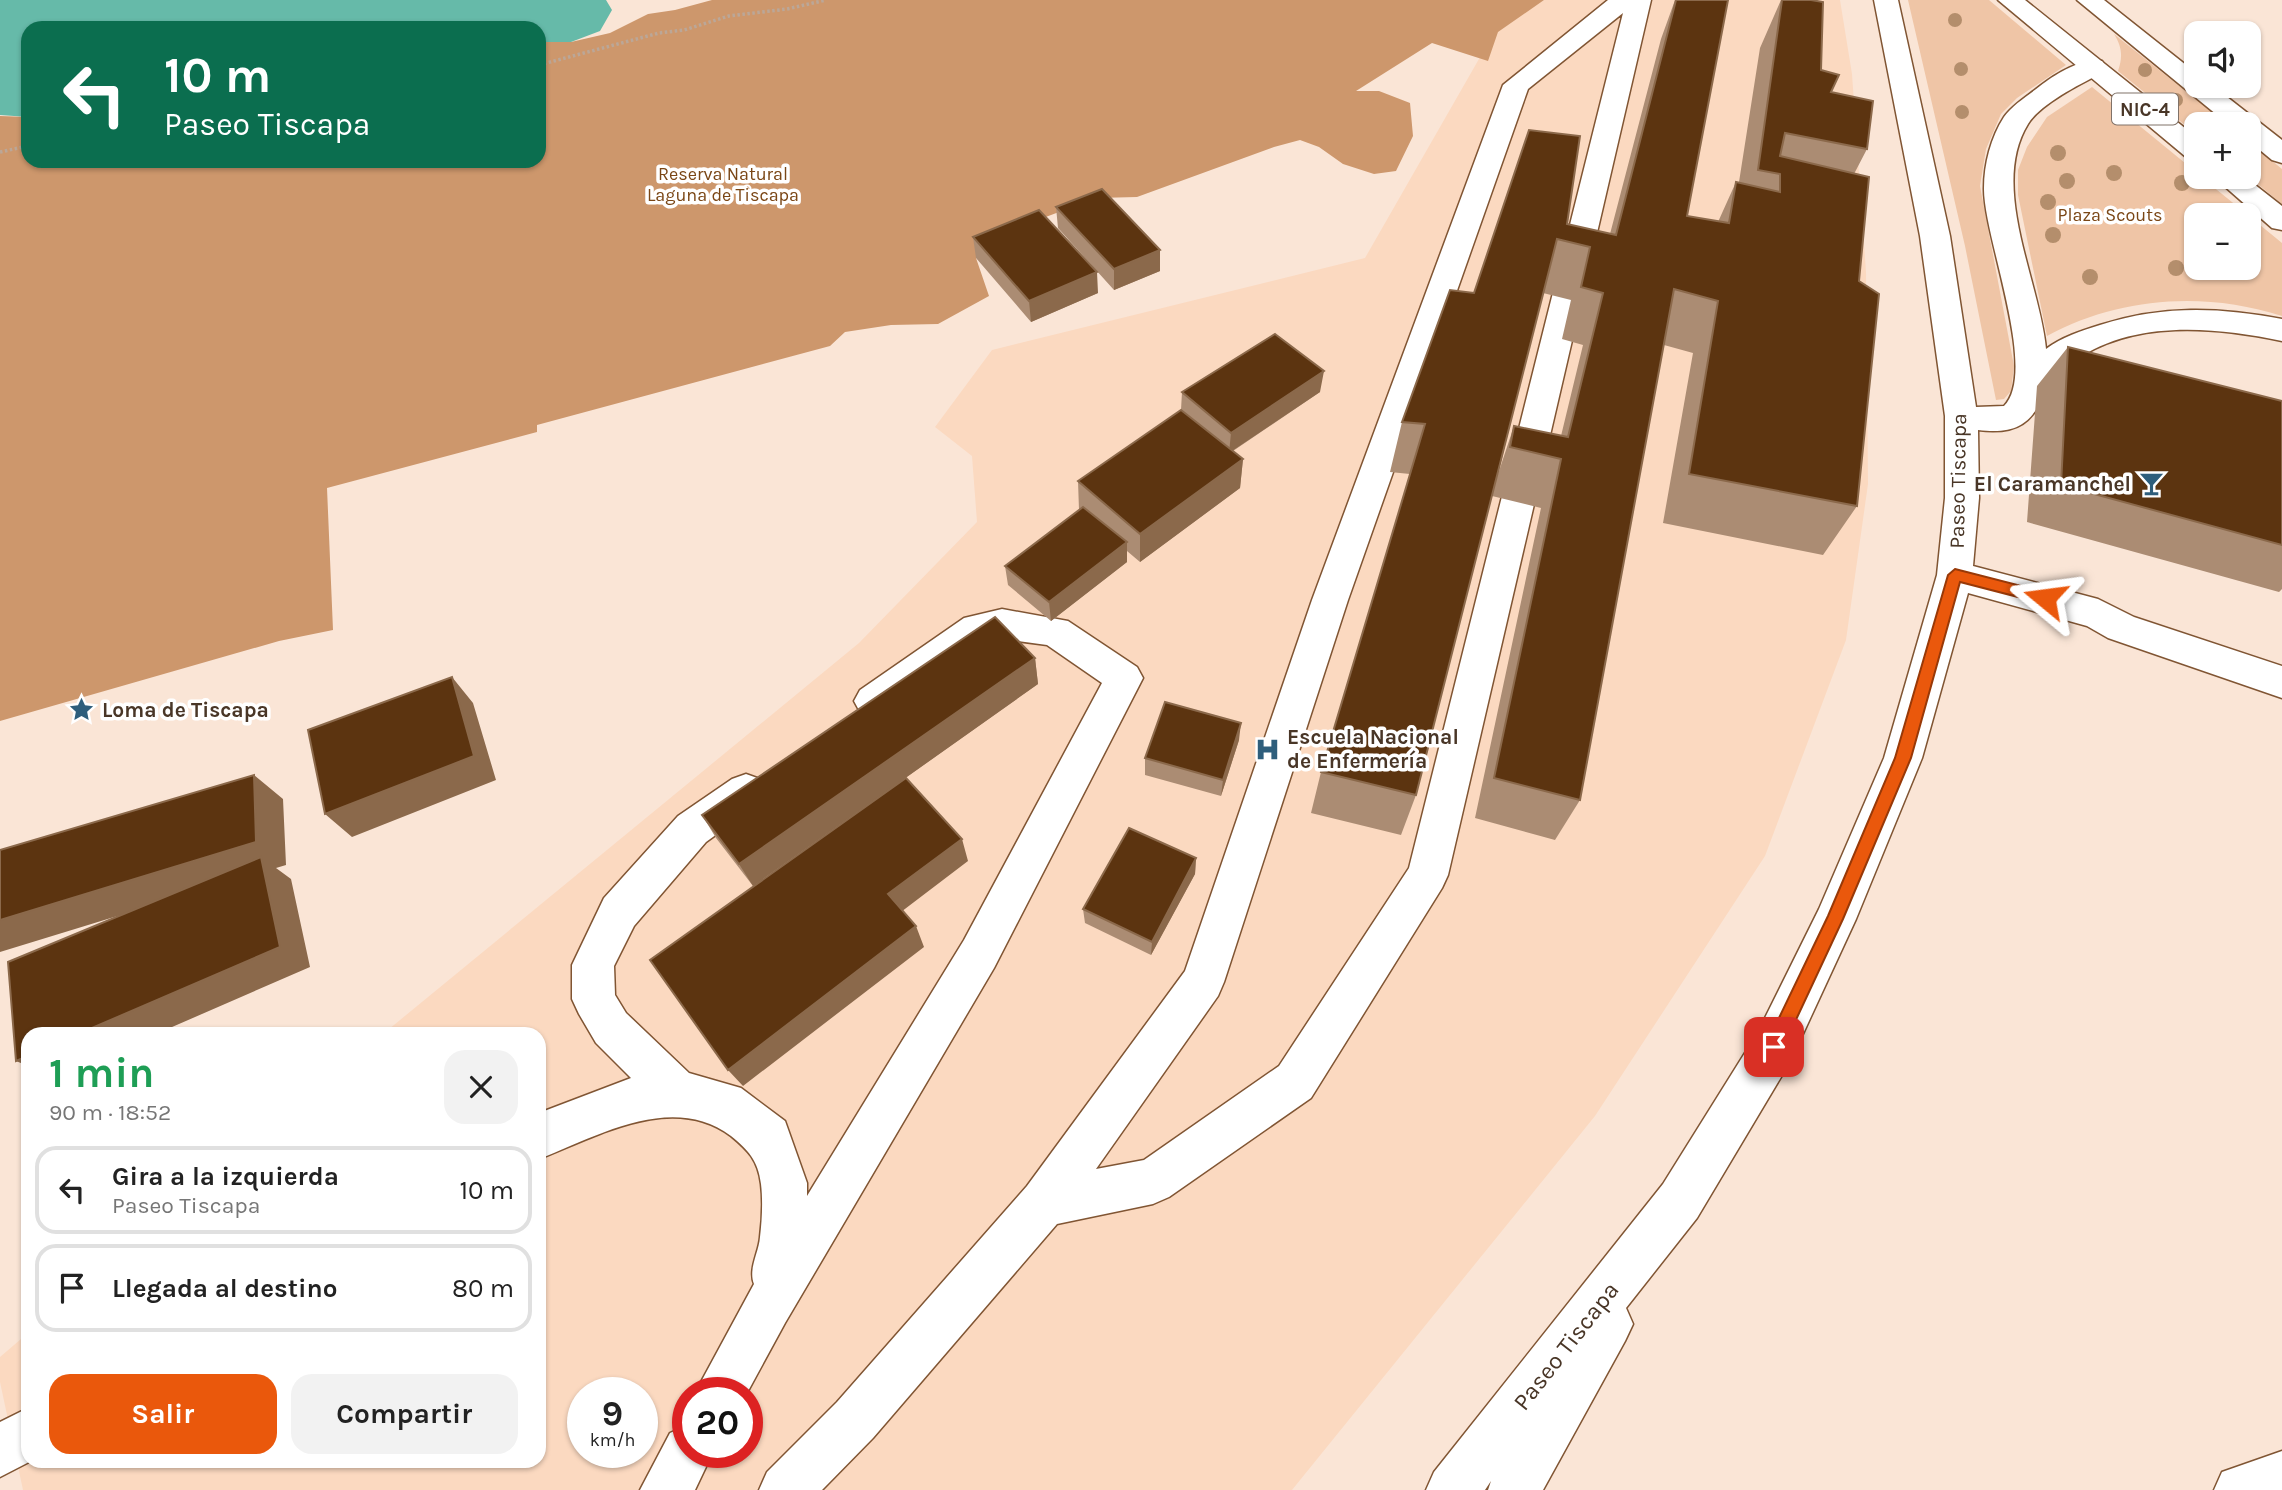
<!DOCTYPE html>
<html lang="es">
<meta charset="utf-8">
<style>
:root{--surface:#fff;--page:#f2f2f2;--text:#222;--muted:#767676;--line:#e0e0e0;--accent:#ea580c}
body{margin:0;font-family:Karla,sans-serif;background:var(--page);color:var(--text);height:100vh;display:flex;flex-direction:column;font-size:26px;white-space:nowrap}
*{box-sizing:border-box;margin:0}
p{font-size:23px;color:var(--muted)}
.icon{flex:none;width:38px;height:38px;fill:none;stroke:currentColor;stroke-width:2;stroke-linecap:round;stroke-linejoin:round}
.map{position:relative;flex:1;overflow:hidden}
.panel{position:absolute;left:21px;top:1027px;width:525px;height:441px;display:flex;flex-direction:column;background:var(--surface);border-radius:21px;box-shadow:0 2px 5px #0004}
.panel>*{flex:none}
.hud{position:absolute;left:21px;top:21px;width:525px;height:147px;border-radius:21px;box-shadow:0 2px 5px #0004;background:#0b6e4f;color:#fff;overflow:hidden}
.controls{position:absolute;left:2184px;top:21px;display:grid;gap:14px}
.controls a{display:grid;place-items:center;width:77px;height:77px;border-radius:14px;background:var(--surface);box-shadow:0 2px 5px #0004;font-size:35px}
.speed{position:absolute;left:567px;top:1377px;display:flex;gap:14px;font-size:35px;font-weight:700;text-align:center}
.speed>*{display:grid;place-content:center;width:91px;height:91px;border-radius:50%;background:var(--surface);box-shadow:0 2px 5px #0004;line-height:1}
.speed small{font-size:18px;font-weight:400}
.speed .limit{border:10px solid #d22;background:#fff;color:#111}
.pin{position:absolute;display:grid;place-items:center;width:60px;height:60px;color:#fff;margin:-30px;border-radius:14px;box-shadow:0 4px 10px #0006}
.me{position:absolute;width:77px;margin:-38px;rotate:286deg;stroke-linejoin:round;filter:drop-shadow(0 0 5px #0008)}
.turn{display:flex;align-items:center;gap:24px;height:147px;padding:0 28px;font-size:32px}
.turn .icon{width:91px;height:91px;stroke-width:2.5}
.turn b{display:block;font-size:49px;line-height:60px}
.round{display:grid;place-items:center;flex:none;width:74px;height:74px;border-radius:21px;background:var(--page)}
.headline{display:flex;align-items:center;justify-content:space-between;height:119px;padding:0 28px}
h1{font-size:42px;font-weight:700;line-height:52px;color:#1e9e55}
.primary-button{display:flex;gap:14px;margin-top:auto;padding:14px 28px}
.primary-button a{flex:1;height:80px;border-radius:21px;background:var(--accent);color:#fff;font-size:28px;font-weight:700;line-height:80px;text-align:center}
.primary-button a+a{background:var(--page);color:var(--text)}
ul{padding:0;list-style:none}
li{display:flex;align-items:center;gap:21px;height:88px;margin:0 14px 10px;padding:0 14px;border:4px solid var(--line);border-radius:21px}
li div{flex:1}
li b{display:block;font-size:26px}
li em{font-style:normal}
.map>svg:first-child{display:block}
.built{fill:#fbd9c0;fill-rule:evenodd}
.green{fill:#efc5a6}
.forest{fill:#cd976c}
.water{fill:#66baa9}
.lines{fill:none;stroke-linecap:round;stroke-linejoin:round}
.minor-casing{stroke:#805533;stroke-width:3}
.highway-casing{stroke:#805533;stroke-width:3}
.path{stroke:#bba798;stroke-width:3.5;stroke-dasharray:2.5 2.5;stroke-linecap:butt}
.minor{fill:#fff;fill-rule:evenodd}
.highway{fill:#fff;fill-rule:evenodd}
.tree{fill:#b48e6c}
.wall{fill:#ab8c73;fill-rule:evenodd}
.shaded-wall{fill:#8b694b}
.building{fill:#5c3410;stroke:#8b694b;stroke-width:2}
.route{fill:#ea580c;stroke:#983908;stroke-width:2}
.labels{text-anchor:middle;stroke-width:7;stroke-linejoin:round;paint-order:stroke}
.far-park-label{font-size:18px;fill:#7a4615;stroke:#fff}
.shield{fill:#fff;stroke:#807268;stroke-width:2}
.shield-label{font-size:19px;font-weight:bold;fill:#493627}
.street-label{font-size:21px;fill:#493627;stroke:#fff}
.poi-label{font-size:21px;font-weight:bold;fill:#493627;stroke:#fff;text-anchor:start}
.near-street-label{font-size:24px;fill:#493627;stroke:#fff}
</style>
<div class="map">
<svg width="2282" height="1490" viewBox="0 0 2282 1490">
<rect width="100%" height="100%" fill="#fae5d6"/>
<path class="built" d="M1544,0h296l12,74 14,198 2,212 -22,156 -81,216 -170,260 -303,374h-1269l-23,-108v-25l28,-24v128h511v-427h-156l476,-391 118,-121 -5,-66 -37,-29 57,-77 373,-92 134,-234zM583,1393h59v59h-59zM688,1393h59v59h-59z"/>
<path class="green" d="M1908,0h81l77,65 -49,33 -16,16 -15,35 -6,37 34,180 -3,25 -7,8 -8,1 -31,-154z
M2114,34l113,90h-31v10l-78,-63c5,-15 4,-24 -4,-37z
M2092,87l104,85v5h5l47,38h-52v53h53v-52l33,27v73c-78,-25 -163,-19 -235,20l-29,-141v-25l9,-23 20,-30z
M2249,142l33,27v35l-33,-27z"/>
<path class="forest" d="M712,0h832l-46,32 -10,29 -56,-18 -76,48h23l31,12 3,33 -17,35 -22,3 -31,-10 -24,-17 -19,-7 -26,7 -137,50 -40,1 -73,27 -48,33 13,38 -51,28 -47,1 -46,7 -15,14 -293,79v7l-210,56 6,142 -54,11 -279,80v-605l28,1v44h511v-119h32l39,-9 38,-19 27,-4z"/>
<path class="water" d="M0,0h606l6,10 -12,21 -29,11h-32v-14h-511v89l-28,-2z"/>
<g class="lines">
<defs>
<path id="minor" d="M1608,0h43l-203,875 -6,13 -131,210 -142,99 -16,7 -96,20 -184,214 -51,52h-63l8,-18 70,-70 190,-216 158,-215 127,-371 191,-515zM1623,13l-214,855 -130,198 -135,94 -48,9 122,-173 6,-14 124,-382 180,-511z
M1874,0h24l52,236 26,171 28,-1c35,-35 -21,-170 -20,-218 0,-24 7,-51 20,-71 8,-12 25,-22 36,-31 15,-12 43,-29 62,-25l4,6 -4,6c-20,10 -62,31 -74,51 -39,63 12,158 18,225 16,-12 35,-18 54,-24 62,-20 119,-18 182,-6v22c-67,-14 -148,-22 -208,20 -42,29 -27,78 -96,69l1,68 -6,68 125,33 36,18 148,49v32l-174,-60 -21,-12 -119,-33 -46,165 -66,161 -66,143 -93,156 -71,90 7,16 -8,17 -82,149h-55l3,-9 -6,9h-59l8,-18 229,-288 95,-152 61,-123 65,-151 53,-183 8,-77v-82l-25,-180z
M1002,609l66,12 69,46 6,11 -149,290 -209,355 -38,70h-52l59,-109c-6,-15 5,-32 6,-47 2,-16 3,-37 1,-53 -3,-24 -13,-34 -30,-48 -59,-44 -133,0 -192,23v-46l92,-35 -35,-35 -17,-29 -7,-15v-34l32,-67 74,-82 54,-37 14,-5 14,5 6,12 -6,12 -54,39 -72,84 -20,40 1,29 11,18 63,60 52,15 44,33 22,62v13l157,-256 138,-257 -55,-38 -45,-6 -16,2 -100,71 -13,5 -13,-5 -6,-11 6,-11 104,-72z
M28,1408v53h3l-31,16v-55z
M688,1425v27h25l-18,38h-55l30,-57z"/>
<path id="highway" d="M1998,0h27l171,137v22l-10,-2z
M2077,0h27l92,73v13h17l69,54v23l-10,-3 -23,-19v-17h-21z
M2214,177h31l37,29v24l-10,-2z
M2282,1451v39h-68l8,-18z"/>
</defs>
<use href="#minor" class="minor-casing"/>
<use href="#highway" class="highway-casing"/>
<path class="path" d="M539,65l120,-32 25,-3 45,-14 58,-7 39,-9
M0,152l28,-6"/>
<use href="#minor" class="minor"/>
<use href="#highway" class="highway"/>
</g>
<g class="tree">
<circle cx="1955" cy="20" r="7"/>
<circle cx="1961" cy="69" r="7"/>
<circle cx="2145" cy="70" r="7"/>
<circle cx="2176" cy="100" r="7"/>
<circle cx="1962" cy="112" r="7"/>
<circle cx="2058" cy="153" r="8"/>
<circle cx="2114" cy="173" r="8"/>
<circle cx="2067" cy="181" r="8"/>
<circle cx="2182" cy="183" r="8"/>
<circle cx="2048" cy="202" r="8"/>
<circle cx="2053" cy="235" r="8"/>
<circle cx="2176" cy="268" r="8"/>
<circle cx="2090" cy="277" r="8"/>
</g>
<path class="wall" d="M1675,0h53l-41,216 31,6 18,-40h3l21,-134 21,-48h30l10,70 10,22 36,57 -13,25 5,107 -2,225 -34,49 -160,-32 30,-170 -29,-8 -84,455 -25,40 -80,-22 66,-310 -49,-12 -76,299 -15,40 -90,-22 10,-41 89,-298 -20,-2 12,-50 72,-129 93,-69 43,10 51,-195zM1543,293l28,7 -9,39 21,6 -22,91 -47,-10 -16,48z
M1056,207l104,64 -46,19 -56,-62z
M973,237l125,56 -67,29 -55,-64z
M2068,347l214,54v188l-3,3 -252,-70 10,-136z
M1182,392h138l-87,59 10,8 -3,29 -100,74 -13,-11v11l-76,59 -43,-36 -3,-19 74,-56 -1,-29 103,-71z
M1035,658l3,26 -285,202 -37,-48 -14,-23z
M1239,740l-18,56 -76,-21v-17z
M1196,858l-1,16 -44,81 -66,-32 -2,-14z"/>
<path class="shaded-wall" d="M1160,250v21l-46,19v-21z
M1097,272l1,21 -67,29 -2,-21z
M1324,371l-4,21 -91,61 2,-20z
M1243,459l-3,29 -100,74v-28z
M1127,542v20l-76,59 -2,-19z
M1035,658l3,26 -285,202 -14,-22z
M452,677l21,26 23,77 -144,57 -27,-23z
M1241,723l-2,17 -18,56 2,-16z
M254,775l29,24 3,66 -10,3 15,11 19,88 -154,67h-78l186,-163 -264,81v-32z
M962,839l6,22 -71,54 -9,-21z
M1196,858l-1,16 -44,81 1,-13z
M916,926l8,21 -181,139 -15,-16z
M28,1056v10l-12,-5z"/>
<path class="building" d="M1676,0h52l-41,216 42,7 7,-41 44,10v-18l-22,-4 24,-170h29l12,2 -2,68 18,5 -8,17 42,9 -6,48 -82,-16 -5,23 89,21 -10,104 20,13 -22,212 -168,-32 29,-173 -44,-12 -94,511 -86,-22 67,-319 -51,-12 4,-21 54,11 35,-144 -22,-6 9,-40 -33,-8 -141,556 -95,-23 104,-348 -23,-2 48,-132 24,3 55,-163 51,6 -13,88 49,11z
M1102,189l58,61 -46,19 -58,-62z
M1039,210l58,62 -68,29 -56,-64z
M1275,334l49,37 -93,62 -49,-41z
M2068,347l214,54v144l-221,-60z
M1181,410l62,49 -103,75 -62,-53z
M1083,507l44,35 -78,60 -44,-36z
M995,617l40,41 -296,206 -37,-49z
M452,677l22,79 -149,58 -17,-84z
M1165,702l76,21 -18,57 -78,-22z
M254,775l2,67 -256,78v-70z
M906,778l56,61 -74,55 28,32 -188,144 -78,-110z
M1129,828l67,30 -44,84 -69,-33z
M261,857l19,90 -202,87h-50v22l-12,5 -8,-99z"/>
<path class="route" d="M1955,569l90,23 7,6 -7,6 -85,-22 -49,176 -68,161 -63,135 -6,2 -7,-2 -2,-7 63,-131 67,-158 53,-183z"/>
<defs>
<symbol id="bar-bare" viewBox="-9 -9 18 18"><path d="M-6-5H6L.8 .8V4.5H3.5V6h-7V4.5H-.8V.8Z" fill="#2e5e7c" stroke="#fff" stroke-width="2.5" paint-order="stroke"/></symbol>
<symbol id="sight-bare" viewBox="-9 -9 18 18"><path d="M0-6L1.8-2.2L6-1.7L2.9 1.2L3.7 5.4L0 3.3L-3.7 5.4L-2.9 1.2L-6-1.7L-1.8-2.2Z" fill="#2e5e7c" stroke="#fff" stroke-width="2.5" paint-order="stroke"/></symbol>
<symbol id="hospital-bare" viewBox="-9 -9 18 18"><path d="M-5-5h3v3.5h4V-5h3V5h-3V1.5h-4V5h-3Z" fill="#2e5e7c" stroke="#fff" stroke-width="2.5" paint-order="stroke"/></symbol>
</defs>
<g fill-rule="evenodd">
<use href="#bar-bare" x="2134" y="466" width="35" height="35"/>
<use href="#sight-bare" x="64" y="692" width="35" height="35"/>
<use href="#hospital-bare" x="1250" y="732" width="35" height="35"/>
</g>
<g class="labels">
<g class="far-park-label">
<text x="723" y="180">Reserva Natural<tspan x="723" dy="21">Laguna de Tiscapa</tspan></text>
<text x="2110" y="221">Plaza Scouts</text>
</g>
<rect class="shield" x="2112" y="93.5" width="66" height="31" rx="5"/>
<g class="shield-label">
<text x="2145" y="116">NIC-4</text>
</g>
<g class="street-label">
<text transform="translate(1958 481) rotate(-89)" y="7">Paseo Tiscapa</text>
</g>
<g class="poi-label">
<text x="2131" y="491" text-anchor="end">El Caramanchel</text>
<text x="102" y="717">Loma de Tiscapa</text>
<text x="1287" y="744">Escuela Nacional<tspan x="1287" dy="24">de Enfermería</tspan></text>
</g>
<g class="near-street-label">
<text transform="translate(1566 1346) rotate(-52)" y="8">Paseo Tiscapa</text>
</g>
</g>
</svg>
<div class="controls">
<a><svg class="icon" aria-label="sound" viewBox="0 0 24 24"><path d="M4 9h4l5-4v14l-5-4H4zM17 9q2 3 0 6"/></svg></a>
<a>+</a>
<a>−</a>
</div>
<div class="speed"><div>9<small>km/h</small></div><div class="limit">20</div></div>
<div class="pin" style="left:1774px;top:1047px;background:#d93025"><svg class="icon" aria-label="arrive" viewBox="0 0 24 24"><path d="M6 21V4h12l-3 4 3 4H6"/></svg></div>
<svg class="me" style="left:2045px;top:598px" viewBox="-20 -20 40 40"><path d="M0-17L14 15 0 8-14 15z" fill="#ea580c" stroke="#fff" stroke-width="4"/></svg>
<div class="hud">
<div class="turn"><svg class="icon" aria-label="left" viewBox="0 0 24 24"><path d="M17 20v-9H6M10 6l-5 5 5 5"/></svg><div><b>10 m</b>Paseo Tiscapa</div></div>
</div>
<section class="panel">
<div class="headline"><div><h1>1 min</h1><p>90 m · 18:52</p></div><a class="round"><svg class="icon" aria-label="close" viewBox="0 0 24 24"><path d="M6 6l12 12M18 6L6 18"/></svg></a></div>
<ul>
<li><svg class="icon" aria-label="left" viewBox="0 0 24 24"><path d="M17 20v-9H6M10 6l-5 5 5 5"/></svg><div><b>Gira a la izquierda</b><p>Paseo Tiscapa</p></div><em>10 m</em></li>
<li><svg class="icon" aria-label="arrive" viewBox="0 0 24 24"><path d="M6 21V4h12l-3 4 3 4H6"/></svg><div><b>Llegada al destino</b></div><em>80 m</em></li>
</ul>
<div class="primary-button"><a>Salir</a><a>Compartir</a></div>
</section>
</div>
